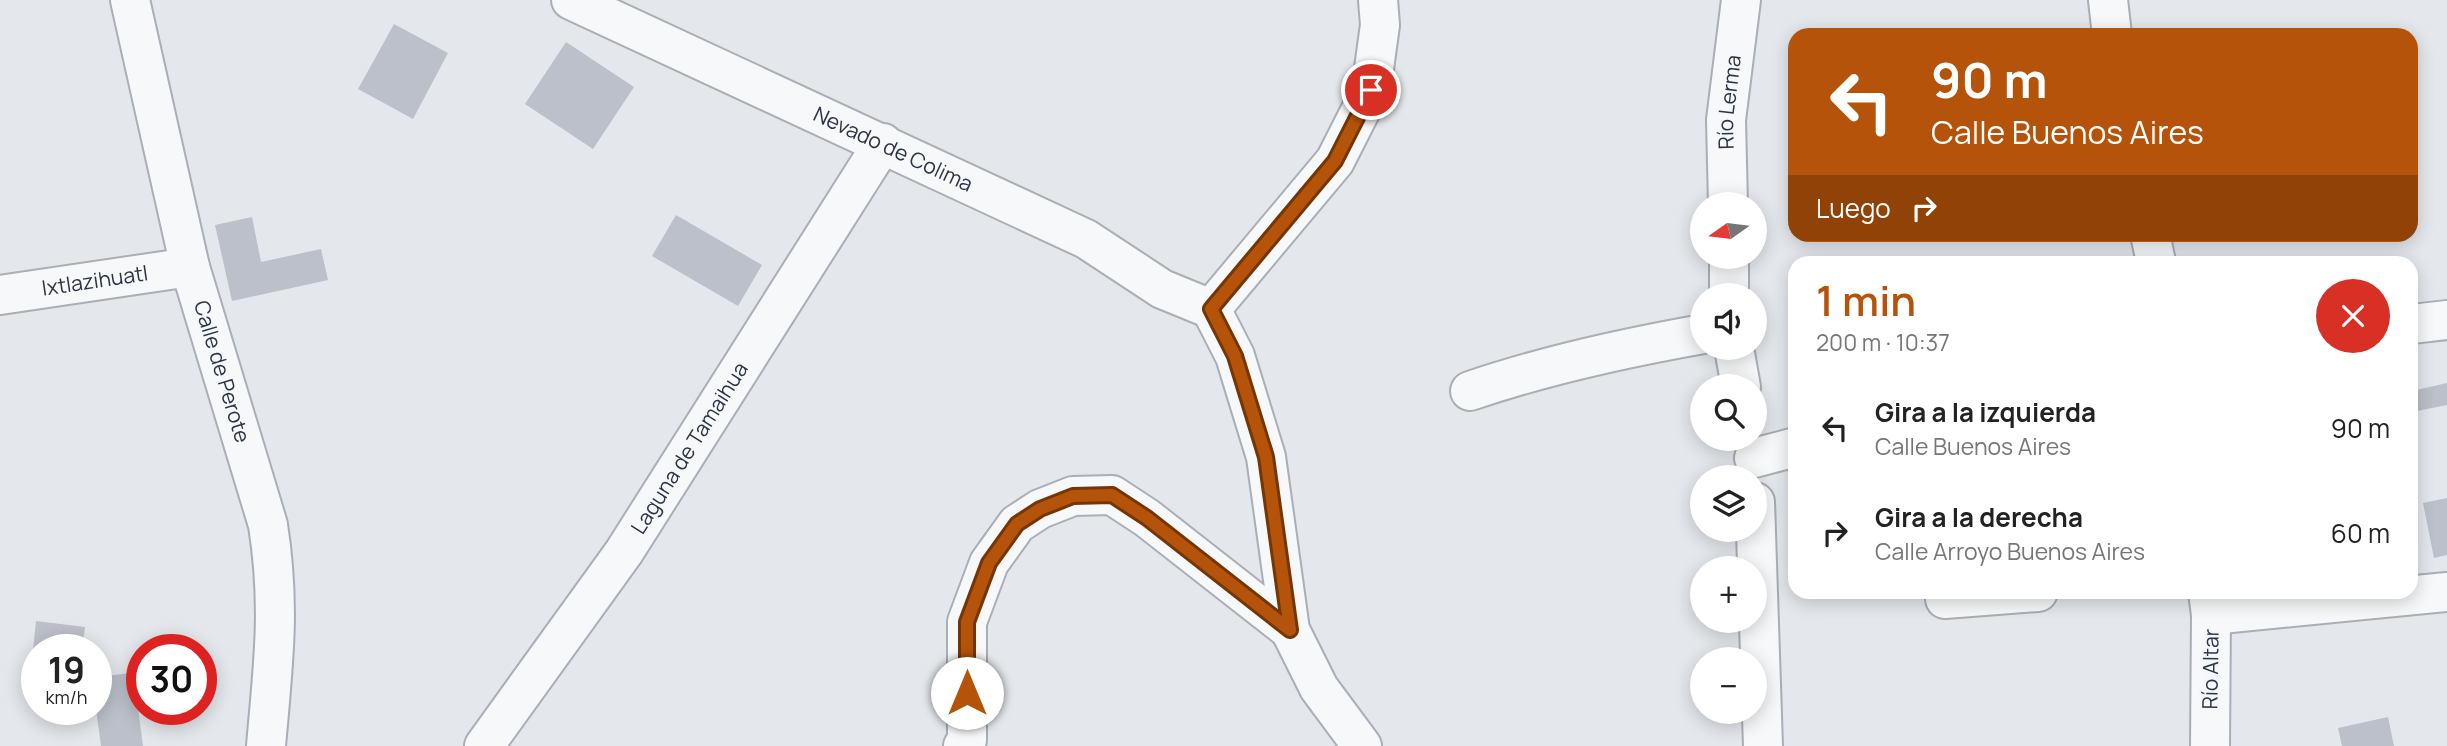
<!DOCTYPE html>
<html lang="es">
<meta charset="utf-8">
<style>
:root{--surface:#fff;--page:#f2f2f2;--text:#222;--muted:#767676;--accent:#b45309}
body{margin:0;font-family:Manrope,sans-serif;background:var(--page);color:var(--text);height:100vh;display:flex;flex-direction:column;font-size:26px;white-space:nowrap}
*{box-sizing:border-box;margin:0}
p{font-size:23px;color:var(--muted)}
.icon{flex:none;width:38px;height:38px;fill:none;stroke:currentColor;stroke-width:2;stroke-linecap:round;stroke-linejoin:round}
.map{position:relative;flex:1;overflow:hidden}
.drawer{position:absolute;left:1788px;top:256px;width:630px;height:343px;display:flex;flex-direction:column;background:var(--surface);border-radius:21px;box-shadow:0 4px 18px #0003}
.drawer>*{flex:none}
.guide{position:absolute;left:1788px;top:28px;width:630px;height:214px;border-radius:21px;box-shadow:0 4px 18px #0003;background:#b45309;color:#fff;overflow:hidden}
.needle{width:46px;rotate:256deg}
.fabs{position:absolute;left:1690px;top:192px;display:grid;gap:14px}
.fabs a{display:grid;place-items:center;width:77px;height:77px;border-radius:50%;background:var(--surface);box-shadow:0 4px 18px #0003;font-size:35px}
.speed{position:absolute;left:21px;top:634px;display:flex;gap:14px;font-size:35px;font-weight:700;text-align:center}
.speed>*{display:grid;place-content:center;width:91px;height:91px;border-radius:50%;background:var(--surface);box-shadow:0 4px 18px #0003;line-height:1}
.speed small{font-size:18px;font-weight:400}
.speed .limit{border:10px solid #d22;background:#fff;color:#111}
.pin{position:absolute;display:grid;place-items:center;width:60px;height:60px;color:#fff;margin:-30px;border:4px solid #fff;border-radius:50%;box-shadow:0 2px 7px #0007}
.me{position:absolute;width:77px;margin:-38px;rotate:0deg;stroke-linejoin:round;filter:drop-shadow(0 0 5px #0008)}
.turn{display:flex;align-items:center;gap:24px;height:147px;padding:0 28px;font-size:32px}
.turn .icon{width:91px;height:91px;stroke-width:2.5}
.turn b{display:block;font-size:49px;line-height:60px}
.then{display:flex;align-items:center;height:66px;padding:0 28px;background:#0003;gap:14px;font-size:26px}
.round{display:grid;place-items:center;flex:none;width:74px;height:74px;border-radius:37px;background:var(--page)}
.headline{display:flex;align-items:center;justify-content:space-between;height:119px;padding:0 28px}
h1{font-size:42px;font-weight:600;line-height:52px;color:var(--accent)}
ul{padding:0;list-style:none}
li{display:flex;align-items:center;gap:21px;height:105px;padding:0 28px}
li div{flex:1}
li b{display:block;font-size:26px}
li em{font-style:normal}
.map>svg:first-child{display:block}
.building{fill:#bbc0ca}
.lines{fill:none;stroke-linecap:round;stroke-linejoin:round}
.street-casing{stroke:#a9aeb7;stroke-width:42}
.street{stroke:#f7f8fa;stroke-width:38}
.route-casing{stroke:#753606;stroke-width:18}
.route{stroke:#b45309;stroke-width:12}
.labels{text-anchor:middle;stroke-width:6;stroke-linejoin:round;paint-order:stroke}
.street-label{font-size:21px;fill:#2b3445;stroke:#f4f6f9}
</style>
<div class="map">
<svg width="2447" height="746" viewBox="0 0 2447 746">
<rect width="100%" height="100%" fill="#e4e7ec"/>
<path class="building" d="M394,24l54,29 -35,66 -55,-30z
M566,42l68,45 -41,62 -68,-45z
M676,215l86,50 -24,41 -86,-50z
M252,217l9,45 60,-13 7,31 -96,21 -17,-76z
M2447,383v22l-35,7v-21z
M2447,498v57l-13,3 -11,-55z
M36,621l49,6 -3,22h-45v12l-5,-1z
M130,673l3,20h3l7,53h-42l-5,-37v-11l4,-1 -2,-20z
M2388,717l6,29h-52l-4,-18z"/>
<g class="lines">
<defs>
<g id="street">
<path id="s1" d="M130,0l60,267 78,258c13,82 5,141 -2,221"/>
<path id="s2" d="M571,0l515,239 76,50 49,20"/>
<path d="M2108,0l4,35"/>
<path id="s3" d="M1728,205l-2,-85 15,-120"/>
<path d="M2150,234l6,28"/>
<path d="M1729,257v39"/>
<path id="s4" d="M0,295l190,-28"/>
<path d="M1211,309l24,47 31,101 24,173 29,58 43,58"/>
<path d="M1211,309l124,-148 36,-71 9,-65 -2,-25"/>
<path d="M2412,324l35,-4"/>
<path d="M1734,348l7,39"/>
<path d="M1470,391c76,-26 154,-43 233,-57"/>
<path d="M1754,458l42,-11"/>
<path d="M1755,502l8,244"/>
<path d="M2208,592l3,23 -1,131"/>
<path d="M1945,599l93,-7"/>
<path d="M2211,615l236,-23"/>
<path id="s5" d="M484,746l140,-194 259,-409"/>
<path d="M963,746l4,-6v-118l22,-59 28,-39 23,-15 33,-13 39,-1 35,23 143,112"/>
</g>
</defs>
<use href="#street" class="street-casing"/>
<use href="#street" class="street"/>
</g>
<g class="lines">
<defs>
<path id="route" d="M967,693v-71l22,-59 28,-39 23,-15 33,-13 39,-1 35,23 143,112 -24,-173 -31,-101 -24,-47 124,-148 36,-71"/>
</defs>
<use href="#route" class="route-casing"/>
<use href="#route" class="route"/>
</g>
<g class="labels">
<g class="street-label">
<text dy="7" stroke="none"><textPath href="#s3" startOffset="103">Río Lerma</textPath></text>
<text dy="7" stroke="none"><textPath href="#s2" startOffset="355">Nevado de Colima</textPath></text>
<text dy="7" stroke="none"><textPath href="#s4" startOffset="96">Ixtlazihuatl</textPath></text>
<text dy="7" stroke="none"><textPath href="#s1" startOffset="383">Calle de Perote</textPath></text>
<text dy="7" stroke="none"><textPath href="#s5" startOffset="362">Laguna de Tamaihua</textPath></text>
<text transform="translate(2211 669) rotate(-89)" y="7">Río Altar</text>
</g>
</g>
</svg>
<div class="fabs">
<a><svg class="needle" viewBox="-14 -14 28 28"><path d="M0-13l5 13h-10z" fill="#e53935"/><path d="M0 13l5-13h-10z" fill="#767676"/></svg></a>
<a><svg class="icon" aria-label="sound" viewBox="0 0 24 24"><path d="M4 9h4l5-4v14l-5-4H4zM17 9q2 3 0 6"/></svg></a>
<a><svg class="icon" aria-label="search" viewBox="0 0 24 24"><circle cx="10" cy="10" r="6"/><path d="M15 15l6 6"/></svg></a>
<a><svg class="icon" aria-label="layers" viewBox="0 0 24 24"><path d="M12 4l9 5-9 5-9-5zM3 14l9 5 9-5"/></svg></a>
<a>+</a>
<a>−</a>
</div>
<div class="speed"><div>19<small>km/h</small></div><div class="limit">30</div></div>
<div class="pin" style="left:1371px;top:90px;background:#d93025"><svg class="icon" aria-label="arrive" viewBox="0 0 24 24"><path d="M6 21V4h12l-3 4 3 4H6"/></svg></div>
<svg class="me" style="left:967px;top:693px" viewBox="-20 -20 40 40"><circle r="19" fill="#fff"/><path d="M0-13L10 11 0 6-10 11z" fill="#b45309"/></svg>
<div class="guide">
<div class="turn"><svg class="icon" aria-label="left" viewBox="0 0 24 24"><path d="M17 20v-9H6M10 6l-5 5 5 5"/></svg><div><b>90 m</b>Calle Buenos Aires</div></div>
<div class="then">Luego<svg class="icon" aria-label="right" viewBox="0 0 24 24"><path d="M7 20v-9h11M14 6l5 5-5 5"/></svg></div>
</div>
<section class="drawer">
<div class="headline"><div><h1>1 min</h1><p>200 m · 10:37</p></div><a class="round" style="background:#d93025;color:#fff"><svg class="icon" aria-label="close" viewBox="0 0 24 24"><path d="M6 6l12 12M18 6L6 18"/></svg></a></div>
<ul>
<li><svg class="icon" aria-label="left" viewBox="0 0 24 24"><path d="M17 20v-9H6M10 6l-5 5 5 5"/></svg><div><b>Gira a la izquierda</b><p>Calle Buenos Aires</p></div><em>90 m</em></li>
<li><svg class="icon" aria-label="right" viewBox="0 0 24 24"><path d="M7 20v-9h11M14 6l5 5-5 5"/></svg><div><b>Gira a la derecha</b><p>Calle Arroyo Buenos Aires</p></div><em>60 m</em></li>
</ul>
</section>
</div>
